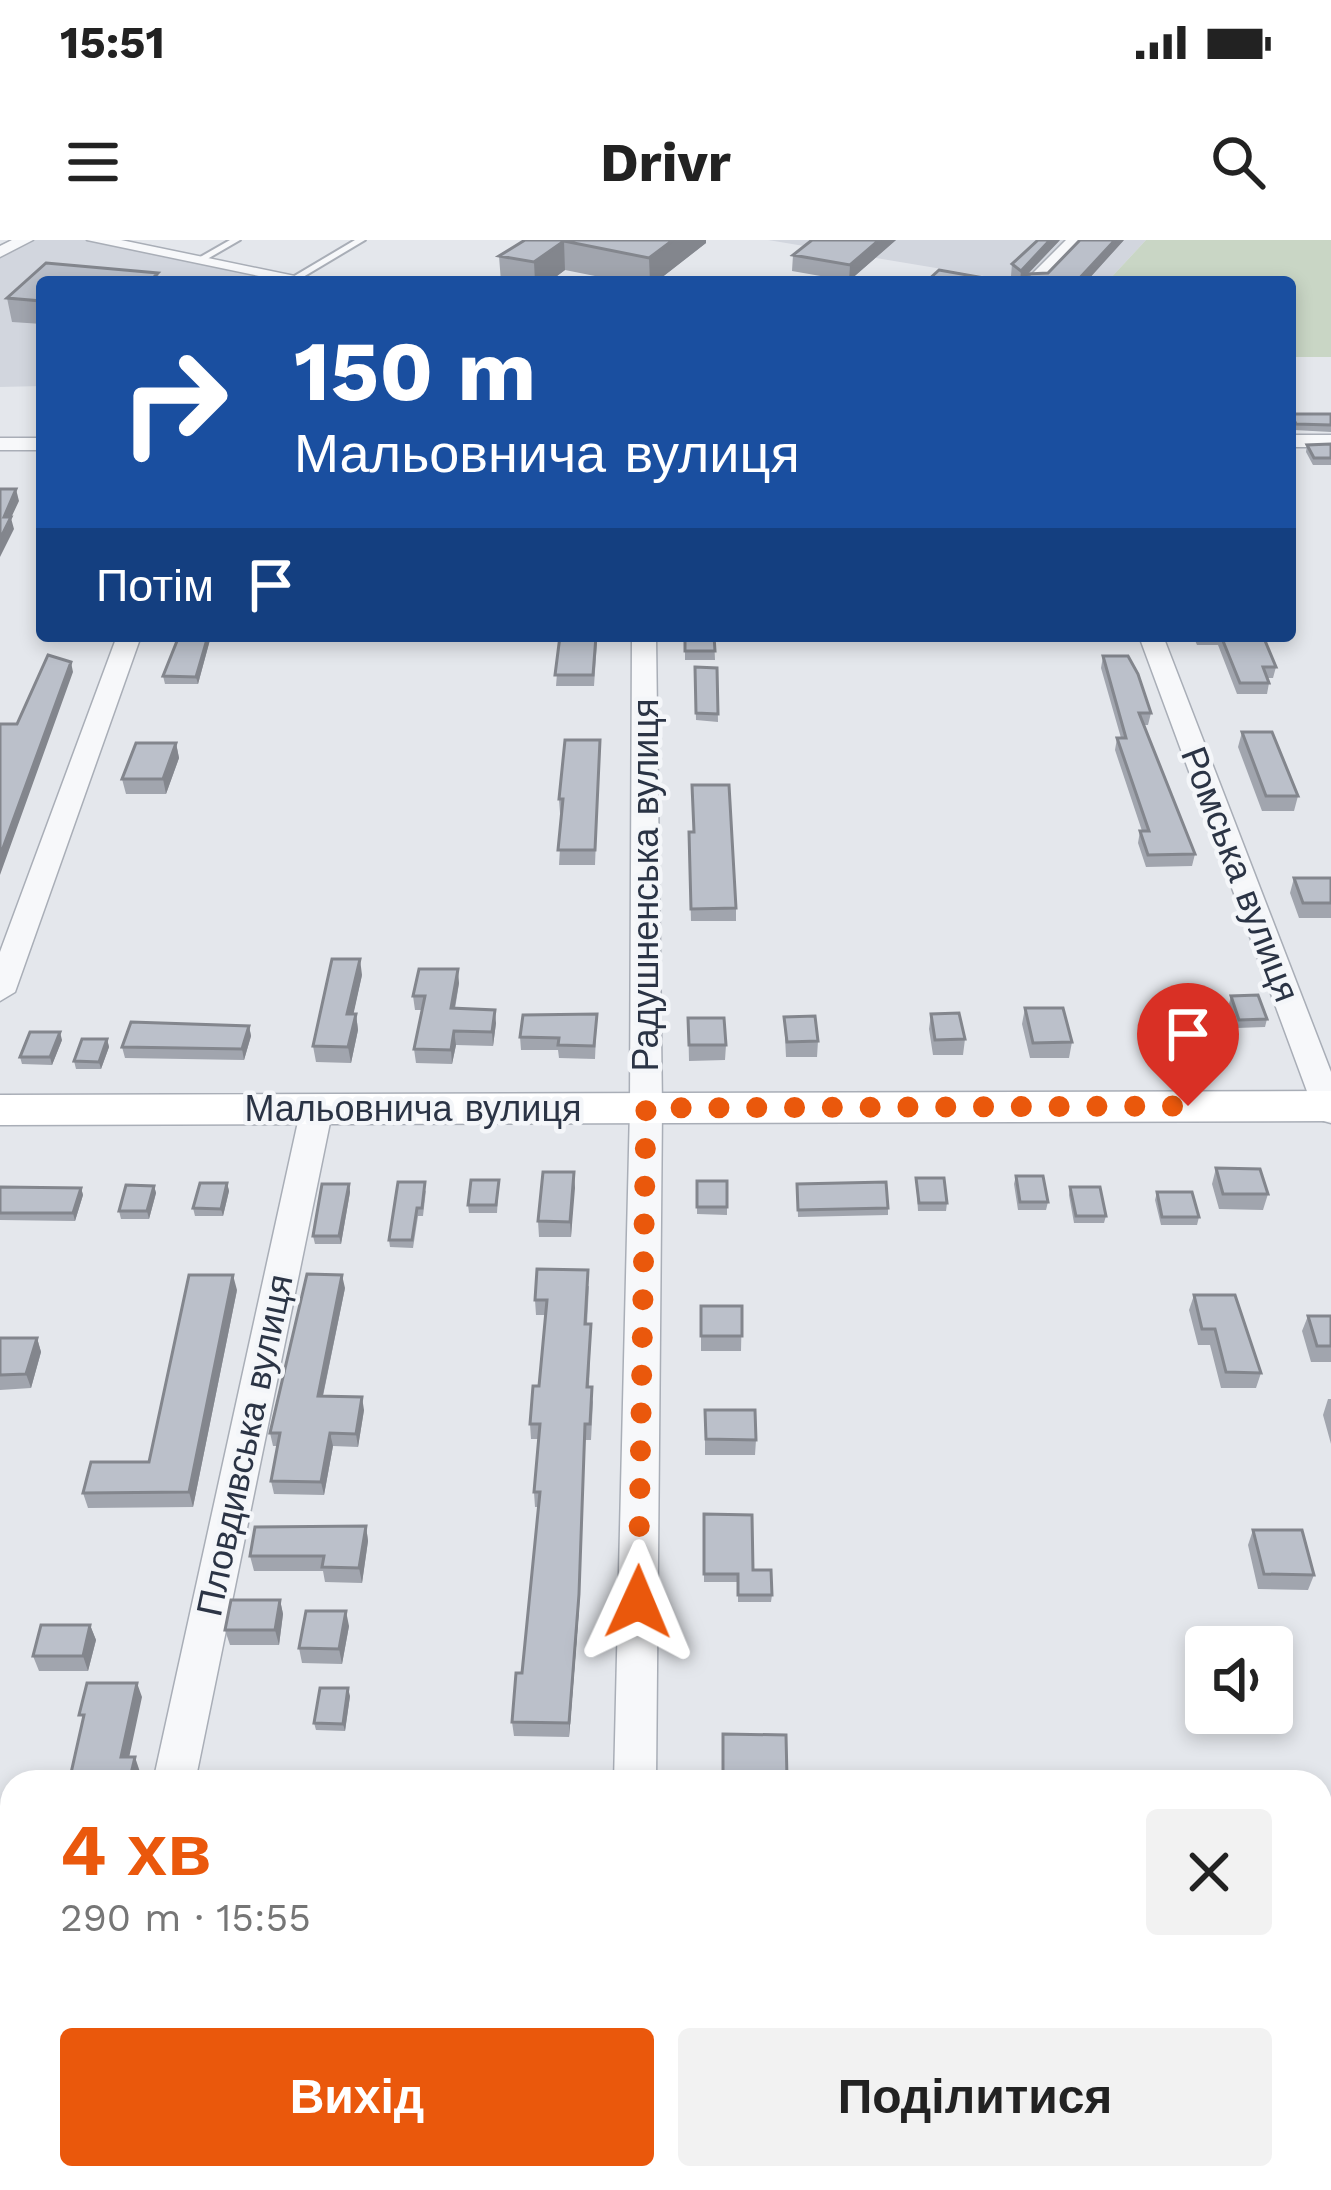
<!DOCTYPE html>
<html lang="uk">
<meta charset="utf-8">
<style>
:root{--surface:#fff;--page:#f2f2f2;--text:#222;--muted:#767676;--accent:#ea580c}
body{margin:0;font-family:"Work Sans",sans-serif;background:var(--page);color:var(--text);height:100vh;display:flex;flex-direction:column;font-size:45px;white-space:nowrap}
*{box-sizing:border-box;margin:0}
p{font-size:39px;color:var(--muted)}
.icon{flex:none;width:66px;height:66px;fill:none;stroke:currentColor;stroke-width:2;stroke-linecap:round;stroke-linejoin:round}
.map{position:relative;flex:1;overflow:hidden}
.panel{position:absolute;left:0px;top:1530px;width:1332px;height:420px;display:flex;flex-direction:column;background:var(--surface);border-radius:36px 36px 0 0;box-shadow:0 6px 18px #0003}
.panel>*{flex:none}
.hud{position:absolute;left:36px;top:36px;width:1260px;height:366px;border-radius:12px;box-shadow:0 6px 18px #0003;background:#1a4fa0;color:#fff;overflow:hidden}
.buttons{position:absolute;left:1185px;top:1386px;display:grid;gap:24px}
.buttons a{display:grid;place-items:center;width:108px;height:108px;border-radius:12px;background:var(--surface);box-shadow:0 6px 18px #0003;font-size:60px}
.pin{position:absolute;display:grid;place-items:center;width:102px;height:102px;color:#fff;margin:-123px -51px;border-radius:50% 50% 50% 0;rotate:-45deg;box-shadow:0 0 12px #0007}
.pin .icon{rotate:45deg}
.me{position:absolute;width:132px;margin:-66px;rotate:1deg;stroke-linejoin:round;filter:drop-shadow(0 0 9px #0008)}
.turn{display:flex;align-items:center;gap:42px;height:252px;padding:0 60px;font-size:54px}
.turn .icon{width:156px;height:156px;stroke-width:2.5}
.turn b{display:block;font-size:84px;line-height:102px}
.then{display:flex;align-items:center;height:114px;padding:0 60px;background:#0003;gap:24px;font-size:45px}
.round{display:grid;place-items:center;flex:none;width:126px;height:126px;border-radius:12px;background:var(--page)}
.summary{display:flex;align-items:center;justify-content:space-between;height:204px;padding:0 60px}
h1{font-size:72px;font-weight:700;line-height:90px;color:var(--accent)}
.cta{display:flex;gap:24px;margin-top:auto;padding:24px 60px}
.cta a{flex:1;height:138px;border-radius:12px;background:var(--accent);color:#fff;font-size:48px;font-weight:700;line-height:138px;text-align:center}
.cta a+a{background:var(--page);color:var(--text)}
.status{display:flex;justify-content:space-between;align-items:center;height:84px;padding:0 60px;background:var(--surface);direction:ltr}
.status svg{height:33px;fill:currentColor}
header{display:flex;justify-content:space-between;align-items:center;height:156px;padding:0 60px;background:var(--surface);font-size:54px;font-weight:700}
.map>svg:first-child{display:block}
.built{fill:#d2d6de}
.green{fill:#c9d6c5}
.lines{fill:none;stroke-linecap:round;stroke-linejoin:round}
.lane-casing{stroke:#a9aeb7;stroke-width:4}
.street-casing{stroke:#a9aeb7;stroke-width:3}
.secondary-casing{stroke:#a9aeb7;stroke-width:3}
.lane{fill:#f7f8fa;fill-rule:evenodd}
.street{fill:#f7f8fa;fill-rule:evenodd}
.secondary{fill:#fff;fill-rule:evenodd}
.wall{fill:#a1a5ae}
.shaded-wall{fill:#83868d}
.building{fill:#bbc0ca;stroke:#83868d;stroke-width:3}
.route{stroke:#ea580c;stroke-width:21;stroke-dasharray:0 37.8}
.labels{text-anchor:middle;stroke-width:9;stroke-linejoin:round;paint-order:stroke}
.street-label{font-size:36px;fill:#2b3445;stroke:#f4f6f9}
</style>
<div class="status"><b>15:51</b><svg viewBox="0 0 49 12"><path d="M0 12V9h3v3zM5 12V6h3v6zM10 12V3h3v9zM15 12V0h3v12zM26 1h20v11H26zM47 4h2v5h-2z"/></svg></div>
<header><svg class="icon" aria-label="menu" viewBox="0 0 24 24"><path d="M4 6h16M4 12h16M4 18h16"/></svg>Drivr<svg class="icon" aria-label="search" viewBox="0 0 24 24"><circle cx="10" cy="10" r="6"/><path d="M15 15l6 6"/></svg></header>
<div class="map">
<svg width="1331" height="1950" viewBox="0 0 1331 1950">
<rect width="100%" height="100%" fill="#e4e7ec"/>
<path class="built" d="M25,0h70l220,42h-273v104l-42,1v-135z
M768,0h378l-39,42h-106l1,-3z"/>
<path class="green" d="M1146,0h185v117h-41v-75h-183z"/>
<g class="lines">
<defs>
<path id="lane" d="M230,0h10l-38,22 -7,-2z
M355,0h10l-67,40 -7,-2z"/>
<path id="street" d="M12,0h21l-33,17v-11z
M87,0h34l203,42h-36z
M1066,0h18l-41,42h-19z
M1290,195h41v12h-41z
M0,198h42v12h-42z
M117,396h24l-126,356 -15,9v-49z
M632,396h24l6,472 -6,674h-42l16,-674z
M1139,396h24l168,436v51l-11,-3 -5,-7z
M317,858l16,10 -138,674h-42l148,-674z
M75,1938h50l-3,12h-50z
M603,1938h50v12h-50z
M1148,1938h50l2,12h-50z"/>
<path id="secondary" d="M1331,851v30l-1331,4v-30z"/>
</defs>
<use href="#lane" class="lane-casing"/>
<use href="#street" class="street-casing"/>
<use href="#secondary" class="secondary-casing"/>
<use href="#lane" class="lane"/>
<use href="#street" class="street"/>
<use href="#secondary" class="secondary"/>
</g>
<path class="wall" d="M525,0l181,3 -50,39h-31l-60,-12 -16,12h-48l-2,-26z
M812,0h84l-47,41 -57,-10 1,-16z
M1060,0l-32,34 20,-1 76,-33 -38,42h-61l1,-6 -7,6 -8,-6 1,-12z
M46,23l112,10 1,9h-117v42l-30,-2 -5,-24z
M1291,174h40v18l-37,-2 -4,-8z
M1331,204v21h-18l-7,-13 1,-7z
M211,396l-13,48h-33l-2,-8z
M560,396l41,6h-4l-3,44h-38z
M685,396h29l1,24h-30z
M1193,396h70l13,31 -3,11h-6l2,5 -2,11h-30l-19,-49h-21z
M1103,416l48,57 -3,12h-4l51,129 -3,12 -46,1 -8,-24 2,-12h2l-27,-81 2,-12h4l-20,-70z
M695,427l22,1 1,54 -22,-2z
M1242,492l56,64 -4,15h-32l-24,-64z
M600,500l-5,125h-36l3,-52h-2l-1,-14z
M176,503l3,15 -13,36h-40l-4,-15z
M693,592l43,76v13h-45l-2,-77z
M1294,638h37v40h-32l-9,-25z
M362,735l-9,39h3l2,16 -7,33 -35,-1 -3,-16z
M459,743l-4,26 41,14 -3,23 -37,-1 -4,19 -36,-1 -2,-14 8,-39h-7l-2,-14z
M1231,756l36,23 -2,8 -28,1 -8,-24z
M1175,766l58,35 -4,15 -47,1 -11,-36z
M1025,768l47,34 -3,16h-39l-8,-34z
M597,774l-2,45 -36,-1 -1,-8h-37l-1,-13z
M931,774l34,25 -2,16h-30l-4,-26z
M784,777l34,24 -1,16h-31z
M688,778l38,27 -1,15 -36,1z
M249,786l2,10 -7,24 -119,-2 -3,-11z
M107,799l2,8 -8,22h-25l-2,-8z
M62,800l-10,25 -30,-1 -2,-7z
M1216,928l52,26 -5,16 -44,-1 -7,-25z
M574,932l-3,65h-32l-1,-16z
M1016,936l32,26 -2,8h-28l-4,-26z
M916,938l31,25 -1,8h-28z
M499,940l-2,33h-28l-1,-8z
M697,941h30v34l-30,-1z
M227,943l2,8 -6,25h-28l-2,-8z
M349,944l1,8 -9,52h-26l-2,-8z
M797,944l91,24v7l-90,2z
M154,946l2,7 -7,26h-28l-2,-8z
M0,947l81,1 2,7 -8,26 -75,-1z
M1070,947l36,29 -2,7h-30l-5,-28z
M426,950l-3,26h-5l-5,32 -23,-1 -1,-7z
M1157,952l42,25 -2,8h-36l-6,-25z
M589,1046l-2,38h4l-2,63 4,15 -2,38h-6l-6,169 -10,128 -55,-1 -2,-14 10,-49 17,-166h-4l-1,-15 5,-53h-8l-1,-15 9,-38 7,-71h-10l-1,-15z
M345,1048l-22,108 41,14 -6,37 -25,-1 -9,49 -50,-1 -3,-13 7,-35h-5l-3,-13z
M237,1050l-44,217 -105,1 -5,-15 66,-31z
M1194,1055l67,78 -5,15h-35l-11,-43h-12l-9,-35z
M701,1066h41l-1,45h-40z
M1308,1076h23v46h-20l-9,-31z
M0,1098h37l4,14 -10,36 -31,2z
M1328,1159h3v45l-8,-29z
M705,1170l51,30 -1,15h-50z
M704,1274l49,56 19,25 -1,7h-33v-20h-34z
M366,1286l2,15 -6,42 -37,-1 -2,-11h-69l-4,-15z
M1253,1290l61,45 -6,15 -50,-1 -10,-44z
M280,1360l3,14 -4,31h-49l-5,-15z
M90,1385l6,15 -8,31h-49l-6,-15z
M349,1386l-7,38 -40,-1 -3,-15z
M350,1456l-5,35 -29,-1 -2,-7z
M723,1494l63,1 1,47h-64z
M1052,1938h73l2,12h-74z"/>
<path class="shaded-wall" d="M673,0h33v3l-50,39h-6l-1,-24z
M879,0h17l-47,41 1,-16z
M1050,0h10l-40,42 1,-11z
M1115,0h9l-38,42h-10z
M564,1l1,29 -16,12h-14l-1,-20z
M16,249l3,12 -8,17 3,11 -14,28v-18l4,-22z
M208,396h3l-13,48 -2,-7z
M71,422l2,10 -73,203v-19z
M176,503l3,15 -13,36 -3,-15z
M360,719l2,16 -12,55 -3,-16z
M458,729l1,14 -7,39 -1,-14z
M495,770l1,13 -3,23 -1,-14z
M356,774l2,16 -7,33 -3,-16z
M249,786l2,10 -7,24 -2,-11z
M454,791l2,14 -4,19 -1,-14z
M60,792l2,8 -10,25 -2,-8z
M107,799l2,8 -8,22 -2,-7z
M574,932l1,16 -4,49 -1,-15z
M227,943l2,8 -6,25 -2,-7z
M349,944l1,8 -9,52 -2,-8z
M154,946l2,7 -7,26 -2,-8z
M81,948l2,7 -8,26 -2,-8z
M233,1035l4,15 -44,217 -4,-15z
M342,1035l3,13 -25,121 -2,-13z
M37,1098l4,14 -10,36 -5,-14z
M362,1157l2,13 -6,37 -2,-13z
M585,1184l-6,185 -10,128v-14z
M330,1193l3,13 -9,49 -3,-13z
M366,1286l2,15 -6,42 -3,-15z
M280,1360l3,14 -4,31 -4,-15z
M346,1371l3,15 -7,38 -3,-15z
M90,1385l6,15 -8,31 -5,-15z
M137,1443l5,14 -16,75 -5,-15z
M348,1448l2,8 -5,35 -2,-7z
M135,1517l5,15 -2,10h-9z
M42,1938h10l-2,12h-10z
M216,1938h7l-2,12h-7z"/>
<path class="building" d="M525,0h148l-24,18 -85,-17 -30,21 -35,-6z
M812,0h67l-29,25 -57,-10z
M1038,0h12l-29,31 -9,-7z
M1080,0h35l-39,42h-40l-10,-8 22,-1z
M46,23l112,10 -9,9h-107v19l-35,-3z
M939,30l68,12h-81z
M1291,174h40v11l-35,-1z
M1331,204v14h-17l-7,-13z
M0,249h16l-12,28h7l-11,22z
M179,396h29l-12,41 -33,-1z
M560,396h36l-3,39h-38z
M685,396h29l1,15h-30z
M1221,396h42l13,31h-13l6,16h-29z
M48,415l23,7 -71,194v-132h17z
M1103,416h25l10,18 13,39h-12l56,141 -47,1 -8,-24h9l-32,-93h9z
M695,427l22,1 1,46 -22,-1z
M1242,492h30l26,64h-32z
M565,500h35l-5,110h-37l5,-51h-4z
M136,503h40l-13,36h-41z
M692,545h37l7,123 -45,1 -2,-77h5z
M1294,638h37v25h-28z
M332,719h28l-13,55h9l-8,33 -35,-1z
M419,729h39l-7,39 44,2 -3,22 -38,-1 -3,19 -37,-1 11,-53h-12z
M1258,755l9,24 -28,1 -8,-24z
M1221,765l12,36h-47l-11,-35z
M1025,768h38l9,34 -39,1z
M959,773l6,26 -30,1 -4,-26z
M597,774l-3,32 -36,-1 1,-7 -39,-1 3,-22z
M815,776l3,25 -31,1 -3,-25z
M688,778h36l2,27h-37z
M131,782l118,4 -7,23 -120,-2z
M30,792h30l-10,25h-30z
M82,799h25l-8,23 -25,-1z
M1216,928l44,1 8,25h-45z
M543,932h31l-4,50 -32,-1z
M1016,936h27l5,26h-28z
M916,938h28l3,25h-28z
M471,940h28l-3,25h-28z
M697,941h30v26h-30z
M398,942h27l-3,26h-5l-5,32h-23z
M886,942l2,26 -90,2 -1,-26z
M200,943h27l-6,26 -28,-1z
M322,944h27l-10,52h-26z
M126,945l28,1 -7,25h-28z
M0,947l81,1 -8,25h-73z
M1070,947h30l6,29h-30z
M1157,952h35l7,25h-37z
M537,1029l51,1 -3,54h6l-4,63h5l-2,37h-5l-6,170 -10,129 -57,-1 4,-49h6l18,-181h-6l6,-68h-10l3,-38h6l8,-86h-12z
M307,1034l35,1 -24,121 44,1 -6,37 -26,-1 -9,49 -50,-1 9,-48h-10z
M189,1035h44l-44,217 -106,1 8,-31h58z
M1194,1055h41l26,78 -35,-1 -11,-43h-13z
M701,1066h41v30h-41z
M1308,1076h23v30h-14z
M0,1098h37l-11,36 -26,1z
M705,1170h50l1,30 -50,-1z
M704,1274l48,1 1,55h18l1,25h-34v-21h-34z
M366,1286l-7,42 -37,-1 2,-11h-74l5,-29z
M1253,1290h49l12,45 -50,-1z
M231,1360h49l-5,30h-50z
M306,1371h40l-7,38 -40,-1z
M41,1385h49l-7,31h-50z
M87,1443h50l-16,74h14l-6,25h-60l15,-67h-5z
M320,1448h28l-5,36 -29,-1z
M723,1494l63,1 1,43h-64z
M11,1797l1,141h30l-2,12h-40v-105z
M157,1938h59l-2,12h-60z
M1058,1938h67l2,12h-68z"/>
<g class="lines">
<path class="route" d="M638,1362l8,-494 542,-2"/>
</g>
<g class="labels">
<g class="street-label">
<text transform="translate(1241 634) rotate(69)" y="13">Ромська вулиця</text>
<text transform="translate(645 645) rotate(-90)" y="13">Радушненська вулиця</text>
<text x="413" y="881">Мальовнича вулиця</text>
<text transform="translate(244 1205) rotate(-78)" y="13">Пловдивська вулиця</text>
</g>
</g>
</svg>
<div class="buttons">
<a><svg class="icon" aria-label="sound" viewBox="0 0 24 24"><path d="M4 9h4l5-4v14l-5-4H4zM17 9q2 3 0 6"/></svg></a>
</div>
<div class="pin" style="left:1188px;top:866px;background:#d93025"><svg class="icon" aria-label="arrive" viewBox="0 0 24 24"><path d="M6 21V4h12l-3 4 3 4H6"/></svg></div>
<svg class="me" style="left:638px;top:1362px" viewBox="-20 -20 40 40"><path d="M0-17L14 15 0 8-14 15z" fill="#ea580c" stroke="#fff" stroke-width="4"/></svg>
<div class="hud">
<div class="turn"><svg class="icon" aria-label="right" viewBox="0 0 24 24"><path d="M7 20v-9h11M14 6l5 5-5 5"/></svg><div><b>150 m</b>Мальовнича вулиця</div></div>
<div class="then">Потім<svg class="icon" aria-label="arrive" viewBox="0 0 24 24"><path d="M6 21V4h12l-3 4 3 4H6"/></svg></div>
</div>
<section class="panel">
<div class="summary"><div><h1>4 хв</h1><p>290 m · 15:55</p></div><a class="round"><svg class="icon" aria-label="close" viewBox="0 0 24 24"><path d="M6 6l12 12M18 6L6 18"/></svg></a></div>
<div class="cta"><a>Вихід</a><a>Поділитися</a></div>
</section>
</div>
